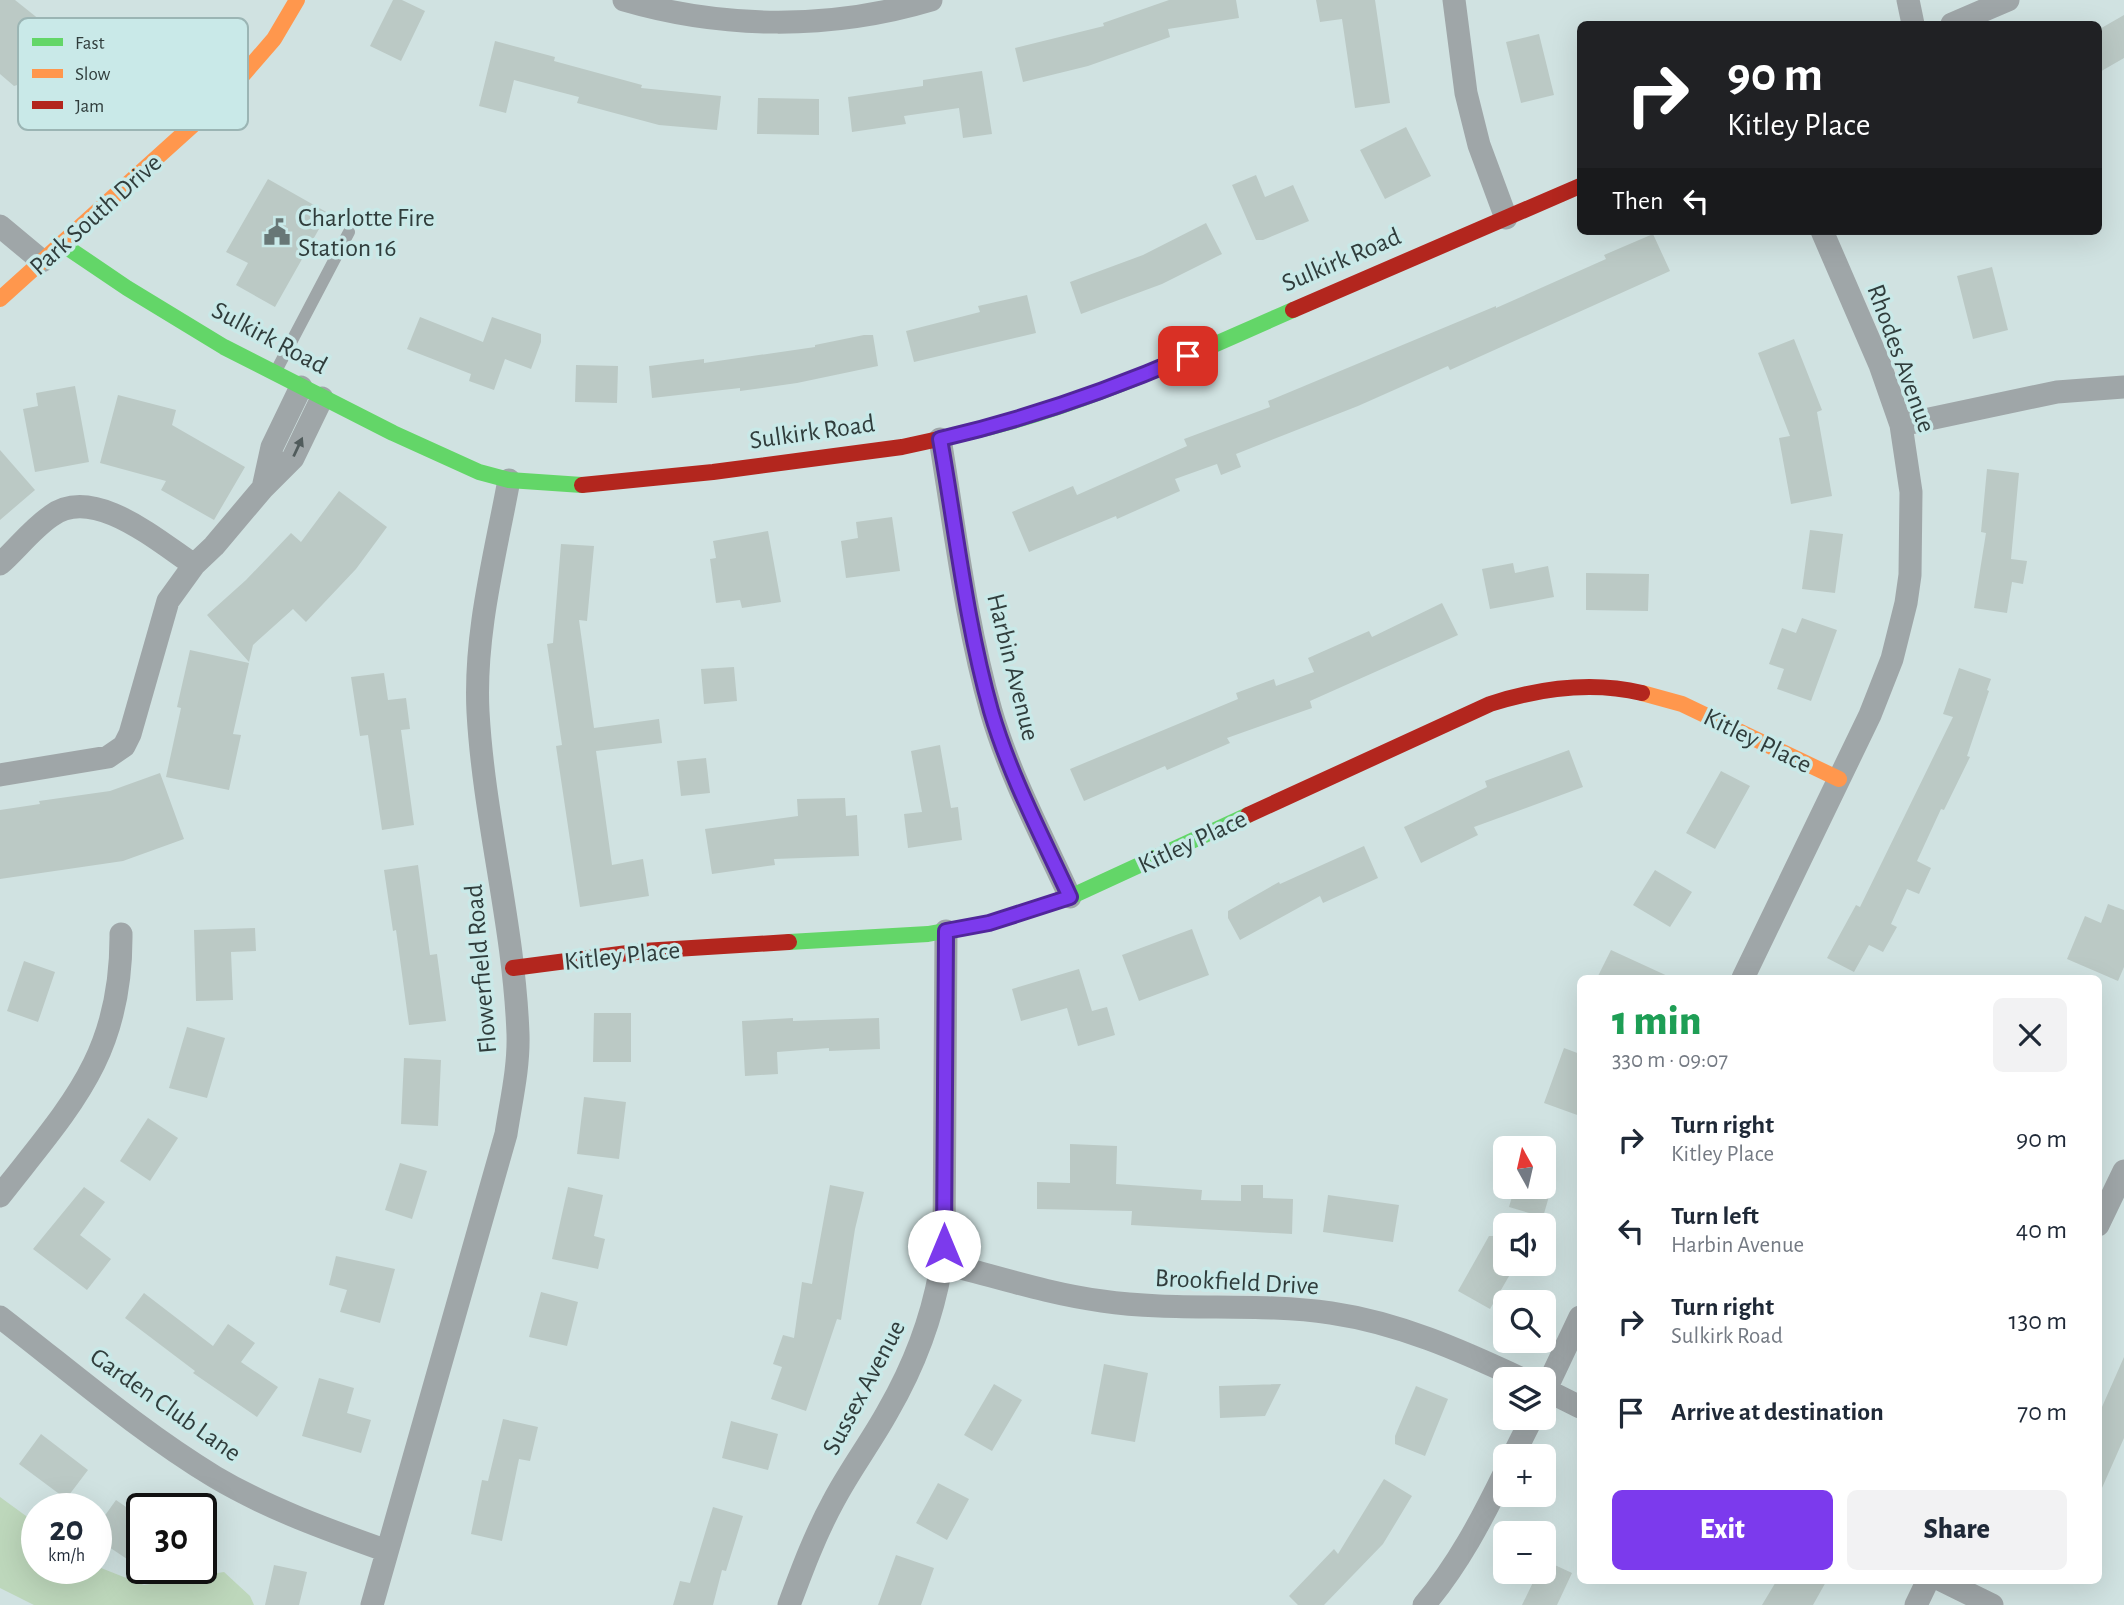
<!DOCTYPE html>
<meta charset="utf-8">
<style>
:root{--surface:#fff;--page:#f2f2f3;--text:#1f2937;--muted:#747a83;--accent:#7c3aed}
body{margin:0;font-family:"Alegreya Sans",sans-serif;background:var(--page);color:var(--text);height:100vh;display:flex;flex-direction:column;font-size:26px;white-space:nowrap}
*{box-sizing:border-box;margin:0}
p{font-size:23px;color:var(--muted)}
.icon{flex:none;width:38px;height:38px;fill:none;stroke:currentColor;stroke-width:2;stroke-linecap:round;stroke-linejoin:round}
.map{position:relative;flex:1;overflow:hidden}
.details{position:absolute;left:1577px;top:975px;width:525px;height:609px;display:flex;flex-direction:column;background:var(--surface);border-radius:10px;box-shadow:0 7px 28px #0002}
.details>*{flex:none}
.top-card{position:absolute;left:1577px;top:21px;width:525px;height:214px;border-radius:10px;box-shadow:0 7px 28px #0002;background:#202124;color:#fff;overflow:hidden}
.needle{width:46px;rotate:352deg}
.tools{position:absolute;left:1493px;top:1136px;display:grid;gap:14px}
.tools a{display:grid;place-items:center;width:63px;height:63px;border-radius:10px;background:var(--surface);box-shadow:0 7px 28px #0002;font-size:35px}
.speed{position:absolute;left:21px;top:1493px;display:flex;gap:14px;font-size:35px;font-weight:700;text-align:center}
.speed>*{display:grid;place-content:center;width:91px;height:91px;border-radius:50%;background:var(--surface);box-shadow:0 7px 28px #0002;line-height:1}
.speed small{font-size:18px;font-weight:400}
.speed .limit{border:4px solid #111;border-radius:10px;background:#fff;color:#111}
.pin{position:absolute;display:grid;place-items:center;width:60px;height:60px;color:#fff;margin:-30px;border-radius:14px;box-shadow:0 4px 10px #0006}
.me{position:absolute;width:77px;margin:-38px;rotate:0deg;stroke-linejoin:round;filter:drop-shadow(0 0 5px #0008)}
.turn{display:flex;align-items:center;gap:24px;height:147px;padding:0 35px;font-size:32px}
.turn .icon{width:91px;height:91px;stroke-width:2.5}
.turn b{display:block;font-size:49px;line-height:60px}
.then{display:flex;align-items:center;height:66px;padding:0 35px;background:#0003;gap:14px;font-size:26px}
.round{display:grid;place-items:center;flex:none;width:74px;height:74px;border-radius:10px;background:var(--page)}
.head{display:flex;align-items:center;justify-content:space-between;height:119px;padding:0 35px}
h1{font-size:42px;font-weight:800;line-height:52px;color:#1e9e55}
.action{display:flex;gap:14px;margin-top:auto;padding:14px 35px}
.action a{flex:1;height:80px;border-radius:10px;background:var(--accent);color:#fff;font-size:28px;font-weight:800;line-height:80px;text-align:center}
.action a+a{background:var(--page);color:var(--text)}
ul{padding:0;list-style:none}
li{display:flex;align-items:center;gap:21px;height:91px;padding:0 35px}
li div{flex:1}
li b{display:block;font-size:26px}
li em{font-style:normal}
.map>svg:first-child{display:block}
.green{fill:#bdd7bb}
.building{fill:#bbc9c5}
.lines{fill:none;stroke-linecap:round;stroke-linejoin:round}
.lane{stroke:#9fa6a8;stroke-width:12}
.street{stroke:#9fa6a8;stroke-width:23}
.fast{stroke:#63d668;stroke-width:16}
.slow{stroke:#ff974d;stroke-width:16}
.jam{stroke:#b3261e;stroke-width:16}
.oneway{fill:#515c5c}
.route-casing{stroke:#51269a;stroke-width:18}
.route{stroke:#7c3aed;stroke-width:12}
.labels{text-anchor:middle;stroke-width:7;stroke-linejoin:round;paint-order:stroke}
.street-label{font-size:26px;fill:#303d3c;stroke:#c9e9e8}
.poi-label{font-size:26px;fill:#303d3c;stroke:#c9e9e8;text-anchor:start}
.key{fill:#c9e9e8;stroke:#9bb5b4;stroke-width:2}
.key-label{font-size:19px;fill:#303d3c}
</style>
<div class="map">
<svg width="2124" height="1605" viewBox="0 0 2124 1605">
<rect width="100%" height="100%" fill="#d0e2e1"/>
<path class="green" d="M0,1497l37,27v44h59v-2l48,19 80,-13 26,24 4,9h-220l-34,-17z"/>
<path class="building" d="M0,0h15l30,24 7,34 -13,20 -25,8 -14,-12z
M393,0h9l23,11 -24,50 -31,-15z
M1169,0h67l3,18 -71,11 2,8 -82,29 -65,16 -8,-34 89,-22 -1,-3z
M1316,0h59l15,103 -35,5 -13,-89 -22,3z
M2124,15v43l-26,15v-43z
M1539,34l15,61 -33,8 -15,-61z
M495,41l60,16 -1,4 88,24 -1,3 80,8 -4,34 -58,-5 -82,-22 2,-6 -65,-17 -8,33 -27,-7z
M982,71l10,63 -29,4 -4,-30 -55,8 2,8 -54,8 -4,-35 75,-11v-6z
M758,98l61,1v36l-62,-1z
M1406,127l25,49 -46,23 -25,-49z
M1256,175l9,22 28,-12 16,36 -46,19h-7l-24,-55z
M268,179l60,34 -53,94 -39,-22 12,-22 -22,-11z
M1206,223l16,31 -60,30 -81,30 -11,-32 73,-27z
M1653,234l17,37 -220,99 -2,-4 -90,40 -122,48 5,13 -20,8 -4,-11 -42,15 5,12 -63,28 -1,-3 -87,36 -17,-40 61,-26 4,9 110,-49 -3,-7 86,-32 -2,-6 228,-95v2l110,-49 -2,-4z
M1992,267l16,63 -35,9 -16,-63z
M1027,295l9,38 -122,29 -8,-31 74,-19 -2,-6z
M420,317l63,25 9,-25 49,17v8l-10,27 -26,-10 -11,31 -25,-9 2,-7 -64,-25z
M864,335h9l5,31 -81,17 -57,8v-3l-88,10 -3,-32 55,-7v4l111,-16v-2z
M1794,339l28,71 -5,2 15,84 -41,8 -12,-66 11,-2 -32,-83z
M576,365l42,1 -1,37 -42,-1z
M75,386l14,76 -54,10 -12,-63 15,-3 -2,-13z
M118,395l58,15 -4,15 73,42 -31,53 -53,-30 5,-9 -66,-18z
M0,450l35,40 -35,30z
M1987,469l32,4 -8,86 16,2 -4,23 -11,-2 -5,31 -33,-5 12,-75 -5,-1z
M339,491l48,36 -31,42 -50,53 -13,-13 -40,36 -4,17 -42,-47 39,-35 45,-47 10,9z
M892,517l8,54 -54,7 -5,-37 17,-3 -2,-16z
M1810,530l33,4 -8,59 -33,-4z
M768,531l13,71 -39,6 -2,-8 -24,3 -6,-44 6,-1 -3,-17z
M561,544l33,2 -7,75 -8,-1 15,108 65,-9 3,24 -66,8 16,114 31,-6 6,37 -69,11 -24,-161 6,-1 -15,-101 6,-1z
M1513,563l2,10 33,-7 6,31 -64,12 -8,-40z
M1586,573l63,1 -1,37 -62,-1z
M1442,603l16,32 -148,66 2,7 -85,30 3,5 -63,27 -2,-4 -81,35 -14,-32 168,-70 -2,-6 38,-14 2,7 38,-14 -6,-14 61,-27 3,6z
M1802,618l35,12 -26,71 -34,-12 7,-20 -15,-5 13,-36 14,5z
M190,650l59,13 -16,71 8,1 -12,55 -63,-13 15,-69 -4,-1z
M734,667l3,34 -33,3 -3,-35z
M1959,668l32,11 -4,11 2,1 -22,65 3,1 -26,53 -3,-1 -24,52 14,7 -12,26 -12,-5 -16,35 6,3 -14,25 -14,-7 -15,27 -27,-14 29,-53 4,2 93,-190 -10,-3z
M384,673l4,27 18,-2 4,31 -9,1 13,95 -32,5 -14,-95 -8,1 -9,-59z
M940,745l11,63 7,-1 4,33 -54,8 -4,-34 18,-2 -11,-61z
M1569,750l14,37 -109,40 4,8 -57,28 -17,-36 83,-40 -2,-6z
M706,758l4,35 -29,3 -4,-35z
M1721,771l29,15 -35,63 -29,-16z
M160,773l24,66 -61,22 -123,18v-69l40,-6 -1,-3 71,-10z
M845,798l1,18 11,-1 2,41 -85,3 1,6 -63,9 -7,-45 93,-13 -1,-17z
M1364,846l14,32 -55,25 -3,-7 -80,44 -12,-22v-7l51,-29 1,2z
M418,865l12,90 7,-1 9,67 -37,4 -13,-95 -3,1 -9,-61z
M1655,870l37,22 -22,35 -37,-22z
M2108,904l16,6v57l-6,14 -51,-22 18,-43 16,7z
M255,928l1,23 -25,1 2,48 -37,1 -2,-71z
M1192,929l17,46 -70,26 -17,-46z
M1611,950l61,28h-75z
M24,961l31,11 -17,50 -31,-11z
M1079,969l13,42 15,-4 8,28 -37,11 -11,-38 -46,13 -9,-32z
M594,1013h37v49h-38z
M793,1018v3l86,-3 1,31 -51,2v-3l-52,4 1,22 -33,2 -3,-55z
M187,1027l38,11 -18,60 -38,-10z
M1564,1048l16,6v62l-36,-13z
M404,1058l37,2 -3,66 -37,-2z
M584,1097l42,5 -7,57 -42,-5z
M148,1118l30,20 -28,43 -30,-20z
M1070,1144l47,2 -1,38 86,6 -1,10 40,1v-16h22v13l30,1 -1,35 -161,-9 1,-14 -95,-2v-27l33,1z
M400,1163l27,8 -15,48 -27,-9z
M830,1185l34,7 -9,37 -14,91 -4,-1 -31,92 -35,-12 11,-32 -9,-3 10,-29 11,3 8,-56 10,2z
M1515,1186h37l-9,31 -34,-10z
M84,1187l21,15 -25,33 31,24 -24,31 -54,-41z
M568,1187l35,8 -9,41 11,3 -7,30 -46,-10z
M1328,1195l71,10 -6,37 -70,-10z
M1489,1236h8l8,4v24h11l-26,45 -32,-18z
M336,1256l59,13 -15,54 -40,-11 7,-22 -18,-5z
M541,1292l37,10 -11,44 -38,-9z
M144,1293l69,53 15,-22 27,19 -14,19 37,25 -21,30 -64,-44 2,-2 -70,-53z
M2124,1357v81l-26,59v-81z
M1104,1364l44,9 -13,69 -44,-8z
M319,1378l35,10 -7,25 24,7 -10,33 -59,-17z
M994,1384l28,16 -30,51 -28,-16z
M1281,1384l-16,32 -45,2 -1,-32z
M1416,1386l32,13 -23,57 -30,-12v-8z
M503,1419l35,8 -8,34 -11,-2 -17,82 -31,-7 11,-54 6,1z
M731,1421l47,13 -10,36 -46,-12z
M41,1434l47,36 -22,29 -47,-35z
M1384,1479l28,17 -29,48 -59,61h-26l-9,-9 45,-47 4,5z
M938,1483l31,16 -22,41 -31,-17z
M116,1500l26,18v51l-36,-24 2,-3 -12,-8v-6z
M713,1507l30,9 -17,55 -4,-1 -9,35h-40l7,-24 10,2z
M896,1555l38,13 -13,37h-43z
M1544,1560l28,13 -15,32h-35l16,-33h6z
M274,1565l33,7 -8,33h-34z
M1777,1580h50l-14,25h-51z"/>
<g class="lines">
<path class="lane" d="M276,371l73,-139"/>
<path class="street" d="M624,0c99,29 207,30 307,0
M1454,0l12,93 13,52 27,73
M1908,0l5,24
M1952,24l56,-24
M0,226l42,35
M1901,425l156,-33 67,-5
M940,439c15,90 26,184 51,272 19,65 51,125 79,186
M263,488l9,-41 29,-60
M0,564c17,-15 32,-35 51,-48 42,-32 108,26 143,49
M0,775l108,-18 16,-11 6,-12 38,-133 26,-36 20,-19 49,-58 30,-30 29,-60
M1743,978l127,-263 22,-56 14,-56 4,-28 1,-83 -10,-67 -21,-60 -58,-134
M0,1196c70,-90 122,-140 121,-262
M2098,1225l26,-54
M942,1263c53,13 106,31 160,38 76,11 154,1 229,12 68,10 129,37 191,66
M0,1317c70,54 139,114 215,160 54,32 113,53 172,74
M1544,1389l36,18
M1544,1393l36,-76
M1513,1456l19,-38
M1941,1580l51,25
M372,1605l134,-471c5,-33 13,-66 12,-100 -4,-109 -34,-214 -40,-322 -4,-78 17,-156 31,-232
M789,1605c13,-35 26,-70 44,-103 16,-31 38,-60 55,-91 30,-52 49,-105 56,-165l2,-315
M1424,1605c34,-40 58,-86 81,-133
M1916,1605l12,-25"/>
<path class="fast" d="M62,244l65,44 97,59 169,86 86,39 30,8 73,5
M966,433c114,-25 221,-77 327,-123
M789,942l139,-8 61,-11 81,-26 178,-82"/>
<path class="slow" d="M0,299l223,-201 51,-59 23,-39
M1642,693l40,11 157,75"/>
<path class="jam" d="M1293,310l287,-124
M582,485l131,-13 189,-25 64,-14
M1248,815l242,-111c50,-16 101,-23 152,-11
M513,968l130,-17 146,-9"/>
</g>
<defs><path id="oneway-solid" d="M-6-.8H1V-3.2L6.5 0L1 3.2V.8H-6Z" transform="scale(1.75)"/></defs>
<use class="oneway" href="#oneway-solid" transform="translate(298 447) rotate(-65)"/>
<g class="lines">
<defs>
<path id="route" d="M944,1246l2,-315 43,-8 81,-26c-28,-61 -60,-121 -79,-186 -25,-88 -35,-182 -51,-272 86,-20 167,-48 248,-83"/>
</defs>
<use href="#route" class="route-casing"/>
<use href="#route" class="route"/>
</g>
<defs>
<symbol id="civic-bare" viewBox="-9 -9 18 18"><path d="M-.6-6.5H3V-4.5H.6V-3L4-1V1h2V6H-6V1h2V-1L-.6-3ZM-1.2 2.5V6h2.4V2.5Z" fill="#687776" stroke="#c9e9e8" stroke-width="2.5" paint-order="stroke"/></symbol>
</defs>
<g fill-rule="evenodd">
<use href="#civic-bare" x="258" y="213" width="38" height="38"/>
</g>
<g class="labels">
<g class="street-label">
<text transform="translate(95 214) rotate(-42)" y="9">Park South Drive</text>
<text transform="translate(1341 259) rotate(-23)" y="9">Sulkirk Road</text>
<text transform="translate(270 337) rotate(28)" y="9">Sulkirk Road</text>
<text transform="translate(1902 358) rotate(70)" y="9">Rhodes Avenue</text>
<text transform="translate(812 431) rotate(-8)" y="9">Sulkirk Road</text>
<text transform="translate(1014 667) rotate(76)" y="9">Harbin Avenue</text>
<text transform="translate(1758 740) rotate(26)" y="9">Kitley Place</text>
<text transform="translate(1192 841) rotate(-25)" y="9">Kitley Place</text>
<text transform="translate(622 955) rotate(-6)" y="9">Kitley Place</text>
<text transform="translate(480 969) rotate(-95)" y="9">Flowerfield Road</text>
<text transform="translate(1237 1281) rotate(3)" y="9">Brookfield Drive</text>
<text transform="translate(863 1387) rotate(-62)" y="9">Sussex Avenue</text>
<text transform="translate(166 1404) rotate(35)" y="9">Garden Club Lane</text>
</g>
<g class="poi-label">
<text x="298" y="226">Charlotte Fire<tspan x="298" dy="30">Station 16</tspan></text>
</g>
</g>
<rect x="18" y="18" width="230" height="112" rx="10" class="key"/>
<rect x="32" y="38" width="31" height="8" fill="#63d668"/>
<rect x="32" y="69" width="31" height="9" fill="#ff974d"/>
<rect x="32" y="101" width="31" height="8" fill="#b3261e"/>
<g class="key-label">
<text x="75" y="49">Fast</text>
<text x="75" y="80">Slow</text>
<text x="75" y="112">Jam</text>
</g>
</svg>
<div class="tools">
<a><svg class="needle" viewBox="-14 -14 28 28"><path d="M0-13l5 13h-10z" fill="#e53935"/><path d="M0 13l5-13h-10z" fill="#747a83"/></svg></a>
<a><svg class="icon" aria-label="sound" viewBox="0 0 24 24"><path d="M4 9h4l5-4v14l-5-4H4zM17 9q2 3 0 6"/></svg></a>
<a><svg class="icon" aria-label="search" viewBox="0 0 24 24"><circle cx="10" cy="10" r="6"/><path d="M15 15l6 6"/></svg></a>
<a><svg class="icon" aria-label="layers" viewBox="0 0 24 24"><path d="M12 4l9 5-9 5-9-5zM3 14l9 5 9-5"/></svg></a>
<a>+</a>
<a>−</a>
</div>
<div class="speed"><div>20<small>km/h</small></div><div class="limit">30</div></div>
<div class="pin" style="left:1188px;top:356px;background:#d93025"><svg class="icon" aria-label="arrive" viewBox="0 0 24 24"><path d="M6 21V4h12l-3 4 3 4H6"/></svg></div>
<svg class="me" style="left:944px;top:1246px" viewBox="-20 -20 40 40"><circle r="19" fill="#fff"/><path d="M0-13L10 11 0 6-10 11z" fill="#7c3aed"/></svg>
<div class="top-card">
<div class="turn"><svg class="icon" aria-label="right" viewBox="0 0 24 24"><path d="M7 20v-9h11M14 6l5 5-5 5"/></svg><div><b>90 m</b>Kitley Place</div></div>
<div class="then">Then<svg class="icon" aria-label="left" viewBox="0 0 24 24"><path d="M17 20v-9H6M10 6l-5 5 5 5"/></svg></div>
</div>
<section class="details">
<div class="head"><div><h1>1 min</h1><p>330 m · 09:07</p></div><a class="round"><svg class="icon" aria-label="close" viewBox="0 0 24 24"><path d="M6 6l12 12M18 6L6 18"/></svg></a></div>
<ul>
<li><svg class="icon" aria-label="right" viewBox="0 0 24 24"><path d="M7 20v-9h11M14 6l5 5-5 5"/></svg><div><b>Turn right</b><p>Kitley Place</p></div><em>90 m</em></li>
<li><svg class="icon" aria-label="left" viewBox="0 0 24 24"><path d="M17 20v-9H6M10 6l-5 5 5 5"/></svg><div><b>Turn left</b><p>Harbin Avenue</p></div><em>40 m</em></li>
<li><svg class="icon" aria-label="right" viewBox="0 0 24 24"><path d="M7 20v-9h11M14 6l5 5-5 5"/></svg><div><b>Turn right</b><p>Sulkirk Road</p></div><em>130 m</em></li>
<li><svg class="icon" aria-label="arrive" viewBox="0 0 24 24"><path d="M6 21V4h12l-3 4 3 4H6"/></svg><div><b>Arrive at destination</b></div><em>70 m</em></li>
</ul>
<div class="action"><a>Exit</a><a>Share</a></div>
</section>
</div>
